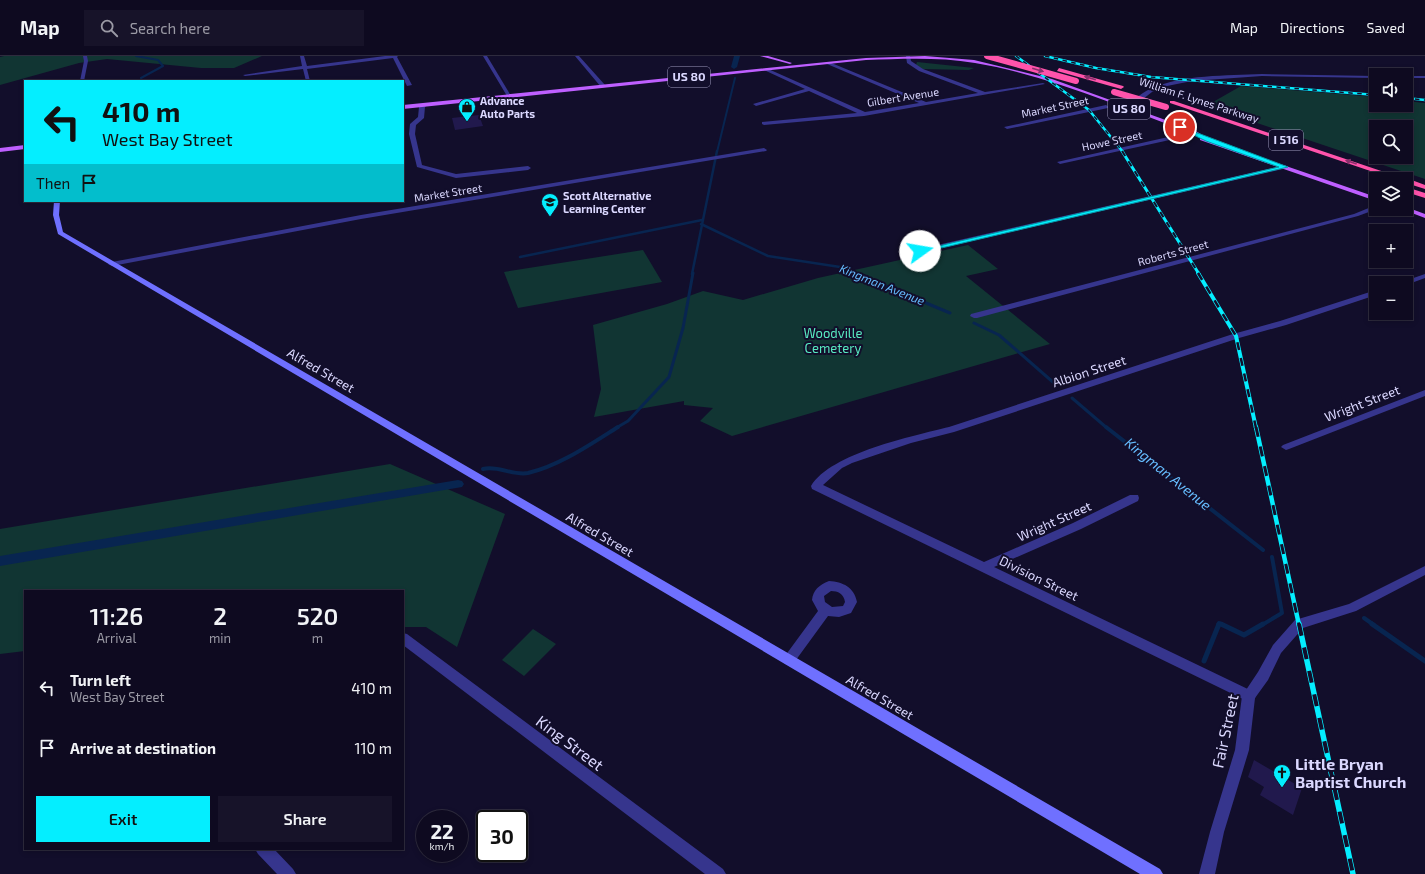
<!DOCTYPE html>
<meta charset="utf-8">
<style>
:root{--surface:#0e0a20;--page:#171329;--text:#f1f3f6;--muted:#9b9aa5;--line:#2e2b3e;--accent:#04eeff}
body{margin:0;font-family:"Exo 2",sans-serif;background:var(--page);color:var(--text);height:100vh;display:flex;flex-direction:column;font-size:15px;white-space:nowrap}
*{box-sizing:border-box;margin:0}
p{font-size:13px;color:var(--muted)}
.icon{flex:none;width:22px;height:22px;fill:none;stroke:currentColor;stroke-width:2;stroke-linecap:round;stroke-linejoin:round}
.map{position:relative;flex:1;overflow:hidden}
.drawer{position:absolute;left:24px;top:534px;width:380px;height:260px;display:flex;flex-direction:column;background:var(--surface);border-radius:0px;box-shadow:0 2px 6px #0003,0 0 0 1px var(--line)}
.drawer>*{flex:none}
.top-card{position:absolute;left:24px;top:24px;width:380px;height:122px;border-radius:0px;box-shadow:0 2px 6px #0003,0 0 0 1px var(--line);background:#04eeff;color:#111;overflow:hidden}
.fabs{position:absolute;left:1369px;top:12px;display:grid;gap:8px}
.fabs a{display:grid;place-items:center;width:44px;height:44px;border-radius:0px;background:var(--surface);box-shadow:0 2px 6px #0003,0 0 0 1px var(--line);font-size:20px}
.speed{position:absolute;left:416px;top:754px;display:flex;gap:8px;font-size:20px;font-weight:700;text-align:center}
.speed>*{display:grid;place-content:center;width:52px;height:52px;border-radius:50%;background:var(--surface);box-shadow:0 2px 6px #0003,0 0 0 1px var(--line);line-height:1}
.speed small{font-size:10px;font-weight:400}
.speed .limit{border:2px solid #111;border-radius:6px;background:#fff;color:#111}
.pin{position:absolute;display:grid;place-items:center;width:34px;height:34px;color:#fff;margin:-17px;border:2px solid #fff;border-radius:50%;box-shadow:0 1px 4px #0007}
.me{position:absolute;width:44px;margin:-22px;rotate:77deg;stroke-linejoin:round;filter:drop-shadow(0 0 3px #0008)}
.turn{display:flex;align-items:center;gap:14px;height:84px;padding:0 12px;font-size:18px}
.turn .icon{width:52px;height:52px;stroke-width:2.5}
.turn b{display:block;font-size:28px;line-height:34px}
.then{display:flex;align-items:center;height:38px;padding:0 12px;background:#0003;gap:8px;font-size:15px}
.eta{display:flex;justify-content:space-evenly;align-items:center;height:68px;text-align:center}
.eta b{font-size:24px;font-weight:600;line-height:28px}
.button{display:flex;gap:8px;margin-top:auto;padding:8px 12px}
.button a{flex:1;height:46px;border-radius:0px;background:var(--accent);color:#111;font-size:16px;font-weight:600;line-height:46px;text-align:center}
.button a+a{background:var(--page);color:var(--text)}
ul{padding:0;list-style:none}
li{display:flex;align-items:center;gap:12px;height:60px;padding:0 12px}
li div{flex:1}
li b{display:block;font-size:15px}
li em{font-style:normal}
header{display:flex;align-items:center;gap:24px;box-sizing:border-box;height:56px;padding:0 20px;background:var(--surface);border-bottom:1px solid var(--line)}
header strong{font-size:19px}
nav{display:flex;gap:22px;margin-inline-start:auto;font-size:14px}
.search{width:280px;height:36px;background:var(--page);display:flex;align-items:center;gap:10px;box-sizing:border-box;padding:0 14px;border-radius:0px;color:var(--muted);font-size:15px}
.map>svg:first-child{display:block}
.green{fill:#113533;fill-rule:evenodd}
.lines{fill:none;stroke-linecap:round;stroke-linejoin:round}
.stream-far4{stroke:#082550;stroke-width:2}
.stream-far3{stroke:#082550;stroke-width:2.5}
.stream-far2{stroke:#082550;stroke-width:3}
.stream-far1{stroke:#082550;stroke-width:4}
.stream{stroke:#082550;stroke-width:5}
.canal{fill:#082550;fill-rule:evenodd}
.building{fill:#21194d}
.minor{fill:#36358d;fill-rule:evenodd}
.tertiary{fill:#36358d;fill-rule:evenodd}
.secondary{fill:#6f70ff;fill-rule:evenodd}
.primary{fill:#be5fff;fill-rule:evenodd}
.motorway{fill:#ff53ab;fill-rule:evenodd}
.rail-far4-casing{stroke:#04eeff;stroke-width:2.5}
.rail-far3-casing{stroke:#04eeff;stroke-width:3}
.rail-far2-casing{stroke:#04eeff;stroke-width:4}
.rail-far1-casing{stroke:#04eeff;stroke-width:4.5}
.rail-casing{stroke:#04eeff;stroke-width:5.5}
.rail-far4{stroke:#120e2b;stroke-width:1.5;stroke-dasharray:4.5;stroke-linecap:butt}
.rail-far3{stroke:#120e2b;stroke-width:2;stroke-dasharray:6;stroke-linecap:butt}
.rail-far2{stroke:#120e2b;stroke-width:2.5;stroke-dasharray:8;stroke-linecap:butt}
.rail-far1{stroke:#120e2b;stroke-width:3;stroke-dasharray:10;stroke-linecap:butt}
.rail{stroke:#120e2b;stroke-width:4;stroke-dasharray:12;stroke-linecap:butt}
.motorway-bridge{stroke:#ff53ab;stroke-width:6}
.oneway{fill:#88306b}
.route{fill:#04eeff;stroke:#039ba6}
.labels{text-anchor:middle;stroke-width:4;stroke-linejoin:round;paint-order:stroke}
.far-street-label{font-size:11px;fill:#dbd8ff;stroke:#120e2b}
.far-poi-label{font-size:11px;font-weight:bold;fill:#dbd8ff;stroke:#120e2b;text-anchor:start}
.shield{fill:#120e2b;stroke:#9f9bbf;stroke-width:1}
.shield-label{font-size:12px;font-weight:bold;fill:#dbd8ff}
.far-water-label{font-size:12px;font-style:italic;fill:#66bdff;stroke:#120e2b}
.park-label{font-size:13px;fill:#58eac1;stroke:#120e2b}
.street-label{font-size:13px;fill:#dbd8ff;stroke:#120e2b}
.water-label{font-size:14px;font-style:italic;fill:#66bdff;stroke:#120e2b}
.near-street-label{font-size:16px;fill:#dbd8ff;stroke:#120e2b}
.near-poi-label{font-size:16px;font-weight:bold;fill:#dbd8ff;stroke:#120e2b;text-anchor:start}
</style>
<header>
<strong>Map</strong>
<div class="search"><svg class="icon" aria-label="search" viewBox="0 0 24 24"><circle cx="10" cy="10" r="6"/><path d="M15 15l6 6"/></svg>Search here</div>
<nav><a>Map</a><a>Directions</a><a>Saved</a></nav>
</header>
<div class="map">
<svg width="1425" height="818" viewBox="0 0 1425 818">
<rect width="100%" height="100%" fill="#120e2b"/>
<path class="green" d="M4,0h258l-28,12h-33l-94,-9 -28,4 -79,22v-28z
M917,6l57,6 -5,2 -47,-1 -6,-4z
M1241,30l135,11v8h30v-4l19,2v76l-219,-73zM1376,71h30v30h-30z
M968,189l30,24 -32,7 84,68 -318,92 -32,-15 13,-13 -29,-3v-4l-90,16 7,-28 -8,-64 74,-21 36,-13 40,9 75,-22z
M643,194l19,32 -144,26 -14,-36z
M390,408l115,50 -48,133 -31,-20h-23v-36h-378v60l-25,3v-125z
M533,573l23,15 -32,32 -22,-16z"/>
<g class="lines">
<path class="stream-far4" d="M136,0l22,4 5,6 -22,12
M717,96l18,-74"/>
<path class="stream-far3" d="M701,168l67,32 72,11 16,7
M520,201l182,-37
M692,218l25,-123"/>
<path class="stream-far2" d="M854,217l96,40
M974,267l25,12 55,48
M1072,342l35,30
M616,372l12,-7 41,-44 14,-49 10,-55"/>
<path class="stream-far1" d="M1106,371l157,123
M483,413c15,-4 30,7 45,4 31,-7 63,-29 90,-46
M1364,562l10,7
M1218,569l1,-2 4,2
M1262,569l20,-12 -10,-56"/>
<path class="stream" d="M1221,568l23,11 19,-11
M1372,568l53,37
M1204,605l15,-37"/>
<path class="canal" d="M734,0h6l-3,11 -3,2 -3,-2z
M458,424l4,1 2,3 -2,3 -462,79v-10z"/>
</g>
<path class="building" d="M479,59l4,11 -28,4 -3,-12z
M1254,704l48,28 -9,27 -33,-20 4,-8 -16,-10z"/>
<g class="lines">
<path class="minor" d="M83,0h4l1,5 -4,20h-4l4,-20z
M300,0h4l3,10 78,-10h13l-1,1 15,28 -5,1 -14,-28 -86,11 3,12h-4l-3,-12 -58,7 -2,-1 59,-9z
M483,0h4l24,40h-4z
M906,0h4l1,5 12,8 62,23 58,-9 2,1 -181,32 -100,9 -2,-1v-2l95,-9 -48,-22 -53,15 -3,-2 52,-15 -41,-19 2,-2 99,44 54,-9 -92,-39 2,-2 97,40 52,-9 -59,-22 -12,-8z
M1262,18l114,2v2l-114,-2 -70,5 -25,5 -15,6 -27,21 -5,-1c8,-8 20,-18 30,-23 33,-15 76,-13 112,-15z
M1406,20h19v2h-19z
M424,47l3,2 -2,2 -1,11 -8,7 -1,9 7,31 34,9 72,-8 3,2 -3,2 -72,8 -39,-11 -8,-33 1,-10 8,-7 1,-10z
M1106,49l3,2 -1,1 -101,21 -3,-2z
M1186,77l3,2 -1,1 -128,28 -3,-2z
M764,92l3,2 -1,1 -405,68 -249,47 -4,-2 4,-2 249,-47z
M1285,109l3,2 -1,1 -367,85 -4,-2 4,-2z
M1376,149l1,4 -19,7 -381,102h-3l-4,-2 1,-2 383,-100z
M1425,218v4l-19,7v-2h-7z
M1376,234v5l-90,30 -47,13 -285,94 -43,11 -59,20 -10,5 -19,17 161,77 89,-39 57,-28h8l1,3 -1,3 -57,28 -87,38 260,125 2,4 -2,4 -5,2 -437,-213 -1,-3c20,-33 102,-50 138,-59l284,-93 47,-13z
M1425,334v6l-136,53 -3,1 -5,-3 2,-2z
M829,525c14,1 25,6 28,21l-6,11 -12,4 -11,-1 -35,48 -4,1 -4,-1 -2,-4 2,-4 33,-45 -6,-11c1,-10 7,-15 17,-19zM831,535c7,0 13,3 14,11l-2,4 -11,1 -7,-5 -1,-6z
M403,577l4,1 316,235 3,5h-21l-302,-229z
M255,793h19l19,20 3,5h-19l-19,-20z"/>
<path class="tertiary" d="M575,0h4l26,29v2h-4z
M1425,510v9l-69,36 -53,17 -22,25 -13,27 -13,18 -6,52 -25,82 -9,42h-16l11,-42 25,-82 7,-54 16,-24 15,-27 22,-25 54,-16z"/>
<path class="secondary" d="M54,145h6l-1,14 4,17 1097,637 3,5h-23l-1082,-640 -5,-19z"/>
<path class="primary" d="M760,0h8l24,7 -2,1z
M925,0l49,4 78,19 144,52 14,9 166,57v4l-176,-61v-2l-8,-5c-70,-25 -143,-58 -217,-70 -36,-6 -73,-4 -109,-3l-463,49v-4l463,-47z
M25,89v4l-25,3v-4z
M1406,151l19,7v4l-21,-8 -1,-1h3z"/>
<path class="motorway" d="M1059,12l64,18 1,1 -3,2 -64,-18z
M1170,45h4l231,78h-11l-224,-76z
M1405,123h4l16,6v4l-19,-6z
M1406,131l19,6v5l-19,-6z"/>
<defs>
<path id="rail-far4" d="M1016,0l73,54 34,42
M1045,0l51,12 55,9 225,18
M1406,42l19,2"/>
<path id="rail-far3" d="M1122,95l77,123"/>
<path id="rail-far2" d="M1198,217l38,63 20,92"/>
<path id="rail-far1" d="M1256,371l43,198"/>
<path id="rail" d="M1299,568l54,250"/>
</defs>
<use href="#rail-far4" class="rail-far4-casing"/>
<use href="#rail-far3" class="rail-far3-casing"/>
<use href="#rail-far2" class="rail-far2-casing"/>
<use href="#rail-far1" class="rail-far1-casing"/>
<use href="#rail" class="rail-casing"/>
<use href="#rail-far4" class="rail-far4"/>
<use href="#rail-far3" class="rail-far3"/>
<use href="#rail-far2" class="rail-far2"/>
<use href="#rail-far1" class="rail-far1"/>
<use href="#rail" class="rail"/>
<path class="motorway-bridge" d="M987,0l89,25
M1114,36l52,15"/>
</g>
<defs><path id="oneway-solid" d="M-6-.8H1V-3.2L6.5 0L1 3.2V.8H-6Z"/></defs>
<g class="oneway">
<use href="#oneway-solid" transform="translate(1038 14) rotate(16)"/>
<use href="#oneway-solid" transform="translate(1090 22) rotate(-164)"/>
<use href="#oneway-solid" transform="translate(1351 106) rotate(-161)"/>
</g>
<path class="route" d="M1179,70l109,41 -368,86 -3,-2 362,-84 -73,-26 -27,-13z"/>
<defs>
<symbol id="shop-pin" viewBox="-11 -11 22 30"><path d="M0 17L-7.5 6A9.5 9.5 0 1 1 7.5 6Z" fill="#04eeff" stroke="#120e2b"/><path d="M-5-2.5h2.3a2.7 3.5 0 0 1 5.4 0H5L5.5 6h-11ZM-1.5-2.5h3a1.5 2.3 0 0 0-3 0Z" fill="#111"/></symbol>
<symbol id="school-pin" viewBox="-11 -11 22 30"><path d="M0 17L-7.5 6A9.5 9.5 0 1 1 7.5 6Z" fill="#04eeff" stroke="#120e2b"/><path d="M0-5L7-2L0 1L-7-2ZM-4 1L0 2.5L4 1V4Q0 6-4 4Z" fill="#111"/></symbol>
<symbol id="church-pin" viewBox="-11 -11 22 30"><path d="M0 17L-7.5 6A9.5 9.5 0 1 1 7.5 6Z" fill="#04eeff" stroke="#120e2b"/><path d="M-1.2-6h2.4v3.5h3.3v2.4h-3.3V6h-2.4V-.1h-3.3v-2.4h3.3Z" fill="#111"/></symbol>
</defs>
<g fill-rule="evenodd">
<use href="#shop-pin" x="457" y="41" width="20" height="27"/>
<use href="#school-pin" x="540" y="136" width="20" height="27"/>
<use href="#church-pin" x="1272" y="707" width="20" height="27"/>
</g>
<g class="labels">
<g class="far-street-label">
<text transform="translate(903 41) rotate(-9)" y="4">Gilbert Avenue</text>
<text transform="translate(1199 44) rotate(18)" y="4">William F. Lynes Parkway</text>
<text transform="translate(1055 51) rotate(-12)" y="4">Market Street</text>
<text transform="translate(1112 85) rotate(-12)" y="4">Howe Street</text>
<text transform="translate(448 137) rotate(-9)" y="4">Market Street</text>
<text transform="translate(1173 197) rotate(-15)" y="4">Roberts Street</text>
</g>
<g class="far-poi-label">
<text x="480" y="49">Advance<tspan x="480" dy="13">Auto Parts</tspan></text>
<text x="563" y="144">Scott Alternative<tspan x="563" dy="13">Learning Center</tspan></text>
</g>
<g class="shield">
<rect x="668" y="11" width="42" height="20" rx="3"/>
<rect x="1108" y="43" width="42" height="20" rx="3"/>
<rect x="1269" y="74" width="34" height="20" rx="3"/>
</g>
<g class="shield-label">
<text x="689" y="25">US 80</text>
<text x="1129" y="57">US 80</text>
<text x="1286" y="88">I 516</text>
</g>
<g class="far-water-label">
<text transform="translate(882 229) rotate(22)" y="4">Kingman Avenue</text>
</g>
<g class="park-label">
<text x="833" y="282">Woodville<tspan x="833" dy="15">Cemetery</tspan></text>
</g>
<g class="street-label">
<text transform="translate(321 314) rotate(30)" y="5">Alfred Street</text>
<text transform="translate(1089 315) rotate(-18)" y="5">Albion Street</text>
<text transform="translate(1362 347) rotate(-21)" y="5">Wright Street</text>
<text transform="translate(1054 465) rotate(-24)" y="5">Wright Street</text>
<text transform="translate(600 478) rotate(30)" y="5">Alfred Street</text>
<text transform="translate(1039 522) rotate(26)" y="5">Division Street</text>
<text transform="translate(880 641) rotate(30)" y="5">Alfred Street</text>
</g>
<g class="water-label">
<text transform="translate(1168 418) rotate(39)" y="5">Kingman Avenue</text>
</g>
<g class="near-street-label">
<text transform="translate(1225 675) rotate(-78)" y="6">Fair Street</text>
<text transform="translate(570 687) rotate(37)" y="6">King Street</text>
</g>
<g class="near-poi-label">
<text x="1295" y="714">Little Bryan<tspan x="1295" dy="18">Baptist Church</tspan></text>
</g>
</g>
</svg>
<div class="fabs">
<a><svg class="icon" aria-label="sound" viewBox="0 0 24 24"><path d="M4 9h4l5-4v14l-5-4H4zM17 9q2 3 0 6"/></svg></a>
<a><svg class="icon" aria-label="search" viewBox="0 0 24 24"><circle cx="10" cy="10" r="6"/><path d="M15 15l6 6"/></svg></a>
<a><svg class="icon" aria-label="layers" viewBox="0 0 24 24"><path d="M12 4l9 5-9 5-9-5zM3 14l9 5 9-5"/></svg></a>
<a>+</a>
<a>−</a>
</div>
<div class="speed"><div>22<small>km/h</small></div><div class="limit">30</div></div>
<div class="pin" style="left:1180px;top:71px;background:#d93025"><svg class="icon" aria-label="arrive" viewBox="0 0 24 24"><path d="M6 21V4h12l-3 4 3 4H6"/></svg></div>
<svg class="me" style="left:920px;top:195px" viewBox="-20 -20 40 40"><circle r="19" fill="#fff"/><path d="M0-13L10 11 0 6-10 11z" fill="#04eeff"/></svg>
<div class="top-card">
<div class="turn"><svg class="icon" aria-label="left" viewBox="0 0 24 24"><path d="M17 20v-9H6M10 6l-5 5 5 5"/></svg><div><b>410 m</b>West Bay Street</div></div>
<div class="then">Then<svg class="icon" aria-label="arrive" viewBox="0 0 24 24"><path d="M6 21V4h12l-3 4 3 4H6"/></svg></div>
</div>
<section class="drawer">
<div class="eta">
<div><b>11:26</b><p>Arrival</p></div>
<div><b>2</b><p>min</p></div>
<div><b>520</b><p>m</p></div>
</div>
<ul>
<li><svg class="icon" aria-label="left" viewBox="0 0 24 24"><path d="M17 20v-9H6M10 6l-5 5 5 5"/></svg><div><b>Turn left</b><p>West Bay Street</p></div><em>410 m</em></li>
<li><svg class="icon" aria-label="arrive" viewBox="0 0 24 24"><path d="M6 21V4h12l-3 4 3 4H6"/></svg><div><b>Arrive at destination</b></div><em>110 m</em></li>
</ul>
<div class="button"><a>Exit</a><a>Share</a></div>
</section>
</div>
